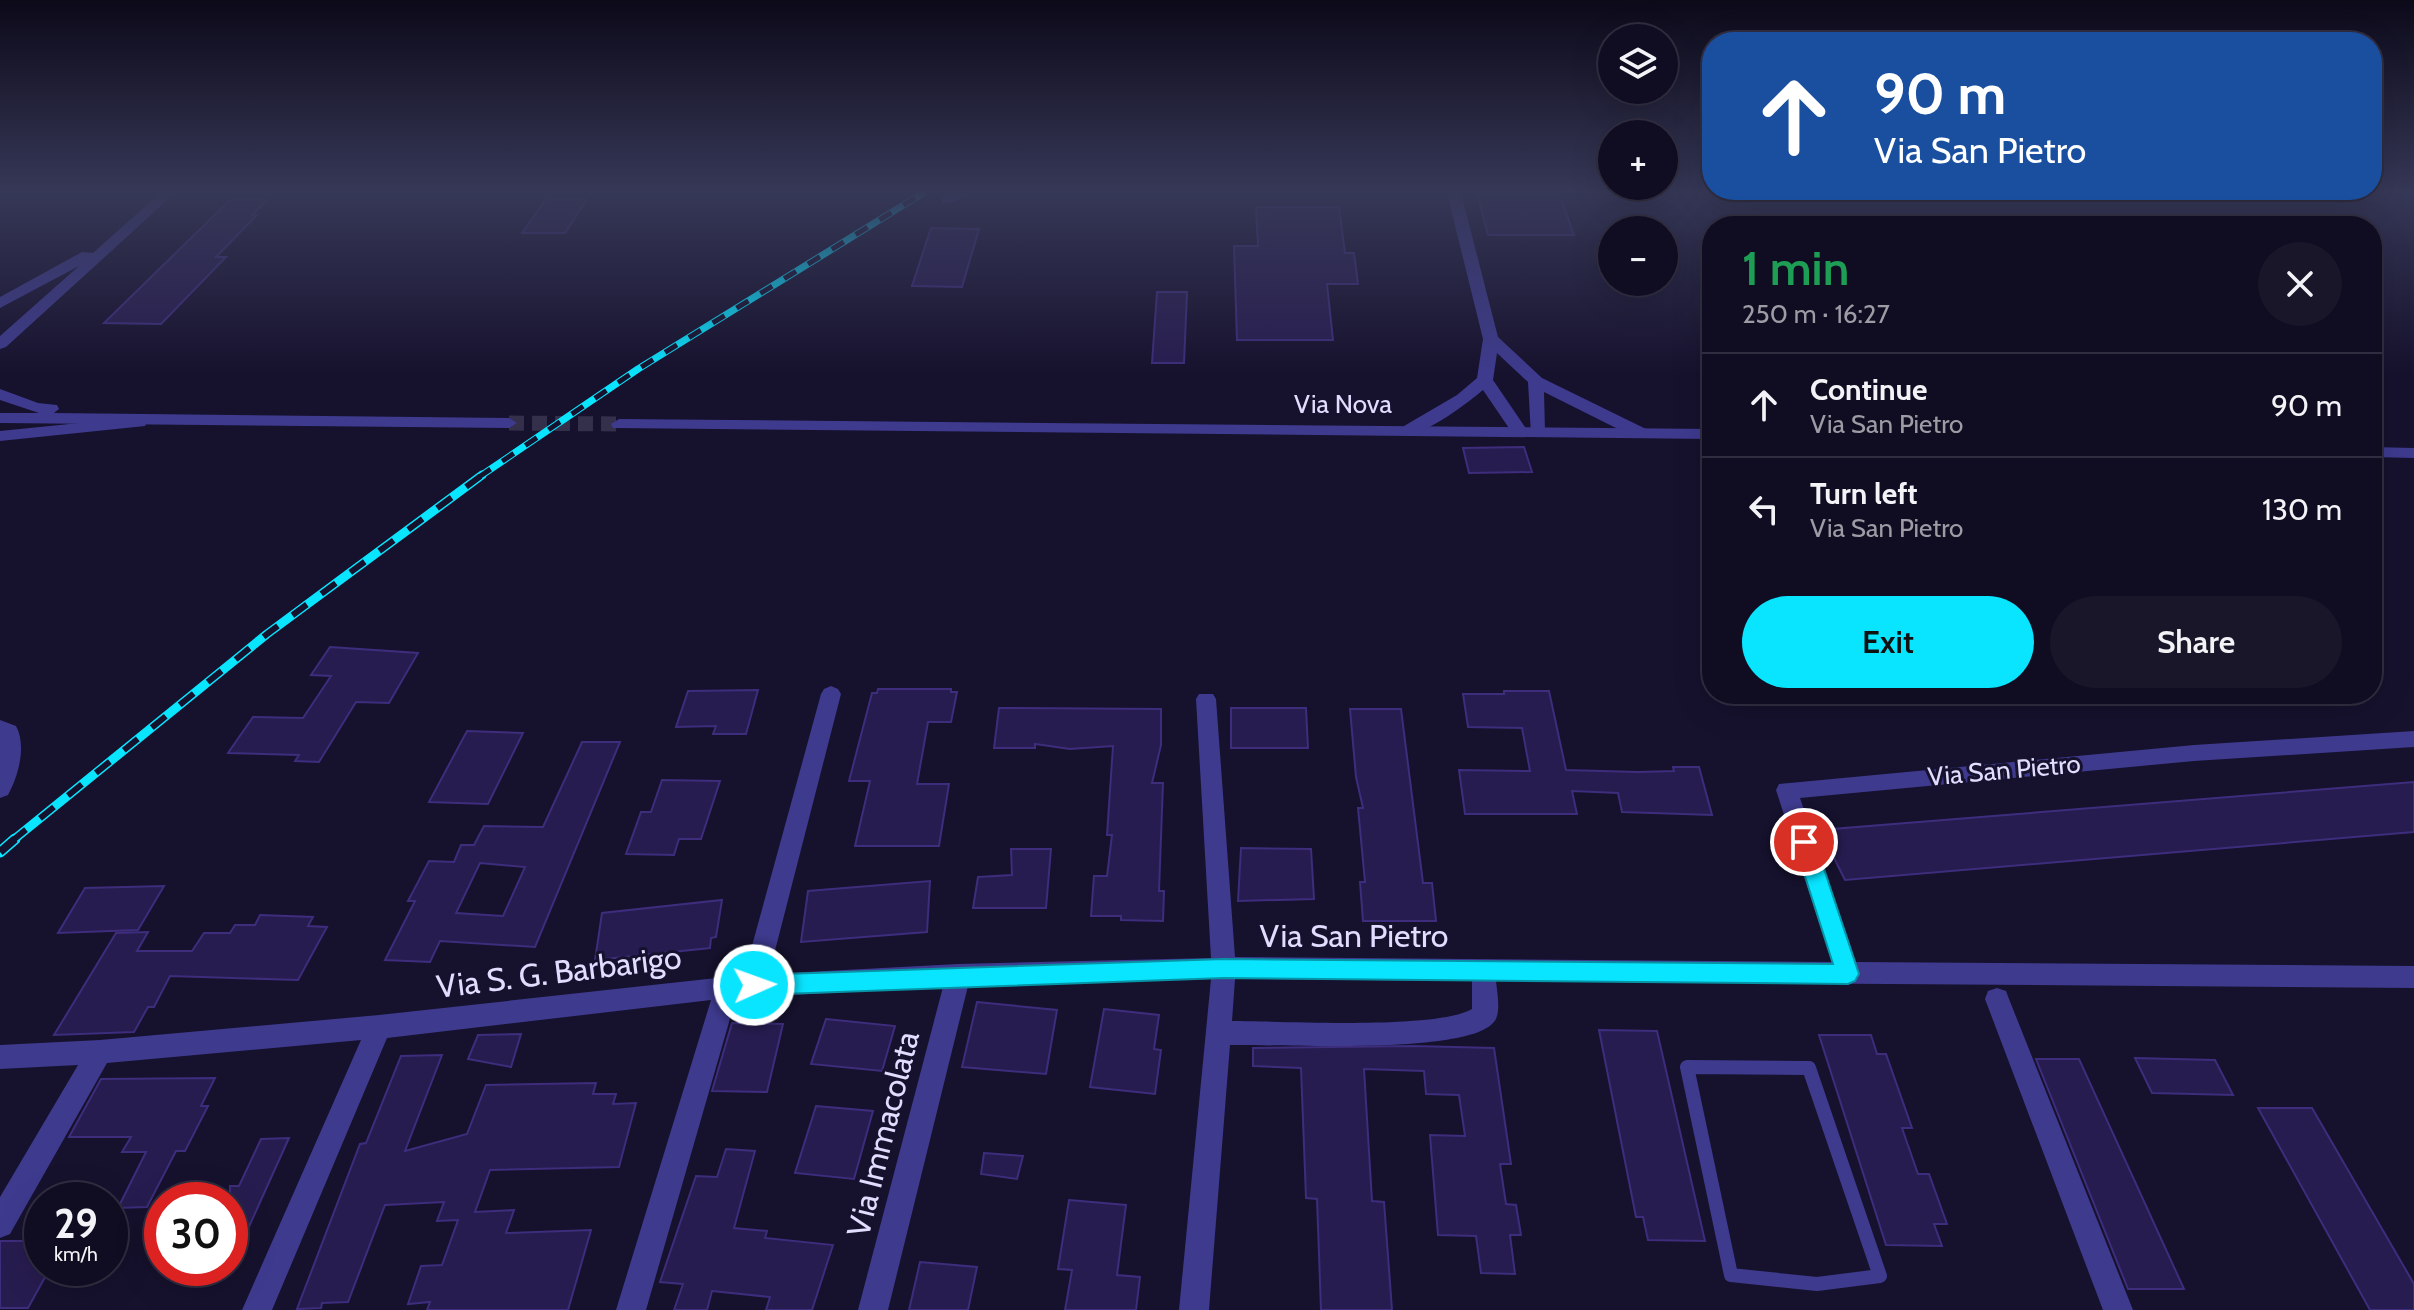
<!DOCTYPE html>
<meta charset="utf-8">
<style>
:root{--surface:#100d22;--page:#19162a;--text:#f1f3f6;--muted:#9c9ca5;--line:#302d40;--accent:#09e4ff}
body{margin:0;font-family:Cabin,sans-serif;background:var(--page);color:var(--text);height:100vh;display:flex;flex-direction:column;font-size:30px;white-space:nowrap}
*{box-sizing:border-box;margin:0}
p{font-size:26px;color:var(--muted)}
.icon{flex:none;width:44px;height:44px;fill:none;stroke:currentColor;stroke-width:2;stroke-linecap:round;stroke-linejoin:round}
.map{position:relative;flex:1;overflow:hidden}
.sheet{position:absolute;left:1702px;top:216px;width:680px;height:488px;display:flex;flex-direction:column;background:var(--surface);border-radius:32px;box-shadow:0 8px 32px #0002,0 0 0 2px var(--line)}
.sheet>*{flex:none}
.guide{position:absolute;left:1702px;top:32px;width:680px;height:168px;border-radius:32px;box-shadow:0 8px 32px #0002,0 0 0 2px var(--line);background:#1a4fa0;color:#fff;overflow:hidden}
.fabs{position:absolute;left:1598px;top:24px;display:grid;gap:16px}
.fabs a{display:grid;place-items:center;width:80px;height:80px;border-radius:50%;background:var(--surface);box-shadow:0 8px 32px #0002,0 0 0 2px var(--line);font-size:40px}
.speed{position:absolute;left:24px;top:1182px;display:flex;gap:16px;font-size:40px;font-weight:700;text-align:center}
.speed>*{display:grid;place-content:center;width:104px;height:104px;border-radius:50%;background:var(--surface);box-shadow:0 8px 32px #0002,0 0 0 2px var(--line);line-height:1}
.speed small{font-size:20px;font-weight:400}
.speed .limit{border:12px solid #d22;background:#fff;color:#111}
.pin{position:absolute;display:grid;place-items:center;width:68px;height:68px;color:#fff;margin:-34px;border:4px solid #fff;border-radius:50%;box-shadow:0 2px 8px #0007}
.me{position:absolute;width:88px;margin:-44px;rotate:88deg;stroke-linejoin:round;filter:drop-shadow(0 0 6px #0008)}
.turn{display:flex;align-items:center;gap:28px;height:168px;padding:0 40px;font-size:36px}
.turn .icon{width:104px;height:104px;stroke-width:2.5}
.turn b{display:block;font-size:56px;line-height:68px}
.round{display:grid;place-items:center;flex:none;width:84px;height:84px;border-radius:42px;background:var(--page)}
.headline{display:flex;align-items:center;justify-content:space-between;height:136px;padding:0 40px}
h1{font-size:48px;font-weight:600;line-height:60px;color:#1e9e55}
.action{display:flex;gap:16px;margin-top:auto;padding:16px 40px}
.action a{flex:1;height:92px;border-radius:48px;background:var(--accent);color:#111;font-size:32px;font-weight:600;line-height:92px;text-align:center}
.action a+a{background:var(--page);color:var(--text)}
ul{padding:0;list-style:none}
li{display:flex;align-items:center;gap:24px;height:104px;padding:0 40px;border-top:2px solid var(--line)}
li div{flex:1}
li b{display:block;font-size:30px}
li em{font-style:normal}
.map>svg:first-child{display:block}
.building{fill:#271c4f;stroke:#3d2d7c;stroke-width:2;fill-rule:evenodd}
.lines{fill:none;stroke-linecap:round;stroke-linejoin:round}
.tertiary-tunnel{stroke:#34304c;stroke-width:15;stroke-dasharray:15 8;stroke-linecap:butt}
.service{stroke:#3e3a8e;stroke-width:14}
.minor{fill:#3e3a8e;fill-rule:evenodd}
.tertiary{fill:#3e3a8e;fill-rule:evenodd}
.rail-far2-casing{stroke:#09e4ff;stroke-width:7}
.rail-far1-casing{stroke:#09e4ff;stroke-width:9}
.rail-casing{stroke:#09e4ff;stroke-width:11}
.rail-far2{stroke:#16112d;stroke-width:5;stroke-dasharray:14;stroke-linecap:butt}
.rail-far1{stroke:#16112d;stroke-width:6;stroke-dasharray:18;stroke-linecap:butt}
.rail{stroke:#16112d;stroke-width:8;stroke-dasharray:23;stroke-linecap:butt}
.route{fill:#09e4ff;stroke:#0694a6;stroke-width:2}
.labels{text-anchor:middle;stroke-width:6;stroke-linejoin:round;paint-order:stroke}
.street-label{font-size:26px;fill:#e1ddff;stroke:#16112d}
.near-street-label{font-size:32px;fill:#e1ddff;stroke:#16112d}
</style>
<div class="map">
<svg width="2414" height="1310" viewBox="0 0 2414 1310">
<rect width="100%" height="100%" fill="#16112d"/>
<path class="building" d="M1477,193h82l15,42h-86z
M231,199h37l-16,16h5l-41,42h10l-65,67 -57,-1z
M546,199h41l-22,34h-43z
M1256,207h83l6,46h9l4,31h-31l6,56h-96l-3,-94h24z
M931,228l48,1 -17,58 -50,-1z
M1157,292h30l-3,71h-32z
M1524,447l8,25 -63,1 -6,-25z
M330,647l88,6 -29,50 -33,-1 -37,60 -24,-1 4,-6 -71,-2 25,-36 50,1 28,-42 -20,-1z
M878,689h73v3h6l-6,30h-23l-11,62h32l-10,62h-84l15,-65h-21l23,-88h5z
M758,690l-12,44h-33l3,-8 -40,1 12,-36z
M1504,691h45l17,79 72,2 36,-1 -1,-4h26l13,48 -90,-3 -4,-19 -46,-2 5,23h-112l-6,-44 71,1 -8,-43 -54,-1 -5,-33h41z
M999,708l162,1v36l-9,38h11l-4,108h5l-1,30 -42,-1v-4h-30l3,-40h13l5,-41h-5l6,-89 -43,3 -35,-5v4h-41z
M1231,708h75l2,40h-77z
M1350,709h51l22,174h9l4,38h-73l-3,-39h5l-7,-74h5l-7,-31z
M467,731l56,2 -35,71 -59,-2z
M582,742h38l-85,205 -95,-6 -10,21 -45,-2 30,-59h-7l21,-40 25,1 7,-17h13l10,-19 59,1zM480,863l45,4 -22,49 -47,-3z
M662,780l58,1 -19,58h-22l-5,16 -48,-1 15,-42h10z
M2414,782v50l-569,48 -25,-50z
M1241,848l70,1 3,50 -76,2z
M1011,849h40l-5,59h-73l5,-31 34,-2z
M930,881l-3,51 -126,10 7,-51z
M164,886l-26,44 -80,3 27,-45z
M722,900l-6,37 -5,1 -1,10 -115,12 7,-47z
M260,915l53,2 -5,9 19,1 -29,53 -128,-4 -16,31h-6l-14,25 -80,3 62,-102 32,-1 -11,19h55l12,-18h26l5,-8h20z
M977,1002l80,8 -11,64 -84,-7z
M1104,1009l55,6 -5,34 7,1 -6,44 -65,-7z
M826,1019l69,7 -13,45 -71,-7z
M732,1023l51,1 -16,68 -55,-1z
M1599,1030l58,1 48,210 -57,-1 -5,-23h-7z
M521,1034l-10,33 -43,-8 10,-24z
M1819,1035h52l6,19h9l26,74h-10l16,46h11l18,50h-13l8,22 -56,-1z
M1413,1046l81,2 17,116h-11l6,40 10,1 5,30h-11l5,39 -34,-1 -5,-37 -38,-1 -8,-100 35,1 -6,-41 -33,-1 -2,-23 -60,-2 8,132 12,1 8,108h-71l-4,-111 -11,-1 -5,-130 -48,-2v-18z
M442,1055l-37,96 62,-17 19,-49 110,-2 -3,11h23l-3,10 23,-1 -17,64 -129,3 -15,42 39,-2 -8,23 85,-3 -23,80h-141l3,-8 -22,2 13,-38 21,-1 16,-45 -21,1 7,-19 -59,3 -37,97 -26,1 -1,5 -24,1 63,-165 6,-1 35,-87z
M2135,1058l80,2 18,35 -81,-2z
M2036,1059h43l105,230h-56z
M215,1078l-14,28h7l-23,45h-9l-29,56 -29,1 28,-56h-24l9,-15h-62l32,-58z
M816,1106l57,5 -19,68 -59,-6z
M2258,1108h54l102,176v26h-44z
M289,1138l-28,62 -31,69v-83h9l22,-47z
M726,1149l29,2 -21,77 33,3 -2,7 68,7 -21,65h-46l4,-13 -58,-6 -5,19h-33l9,-26 -23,-2 36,-106 21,1z
M984,1153l39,3 -6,23 -36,-5z
M1069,1200l57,5 -9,70 23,2 -4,33h-71l7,-40 -14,-1z
M0,1241h42v29h7l-21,38h-28z
M920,1262l57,5 -9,43h-59z"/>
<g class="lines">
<path class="tertiary-tunnel" d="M509,423l110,1"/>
<path class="service" d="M1687,1067l122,1 71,208 -63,8 -86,-9z"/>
<path class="minor" d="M953,193h18l-19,10h-10v-6z
M1447,193h14l37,144 44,41 104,51 2,4 -2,4h-12l-90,-45 1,39 -2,4h-12l-3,-53 -31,-29 -4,27 34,50 -2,4h-12l-30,-44c-14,12 -61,48 -79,44l-2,-4 2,-4 53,-31 20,-17 6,-39z
M139,417l6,1 2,4 -2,4 -145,15v-10z
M831,686l7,3 3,5 -72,280 189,-10 253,-6 -15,-259 3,-5h14l3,5 19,258 597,5 -56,-172 3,-6 415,-39 220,-14v16l-220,14 -394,37 56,164 558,4v22l-918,-7c1,11 6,34 -3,42 -29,32 -214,21 -263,22l-21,265h-30l32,-331 -243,7 -80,324h-30l85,-323 -207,11 -90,312h-30l95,-310 -324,38 -115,272h-30l119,-270 -254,23 -97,171 -10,4v-41l78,-132 -78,4v-24l100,-5 279,-25 365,-40 77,-281 3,-5zM1235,979l237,2v28c-36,21 -191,12 -240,12z
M0,720l16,6c11,20 2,51 -8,69l-8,3z
M1997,988l9,3 3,8 124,311h-30l-118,-311 3,-8z"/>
<path class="tertiary" d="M160,193h15l-169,154 -6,2v-13l79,-70 -79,42v-11l82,-45 11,1z
M0,389l38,14 19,2 2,4 -5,4 455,5 8,5 -8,5 -509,-5v-10h39l-39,-13z
M619,419l1093,10v10l-1099,-11 -2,-4z
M2372,447l42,1v10l-42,-1z"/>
<defs>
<path id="rail-far2" d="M479,477l159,-108 285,-176"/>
<path id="rail-far1" d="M12,841l255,-207 215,-159"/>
<path id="rail" d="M0,852l15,-13"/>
</defs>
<use href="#rail-far2" class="rail-far2-casing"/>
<use href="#rail-far1" class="rail-far1-casing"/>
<use href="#rail" class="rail-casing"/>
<use href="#rail-far2" class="rail-far2"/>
<use href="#rail-far1" class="rail-far1"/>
<use href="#rail" class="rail"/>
</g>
<linearGradient id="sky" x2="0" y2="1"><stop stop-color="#0c0919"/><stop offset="0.51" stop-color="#363857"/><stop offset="1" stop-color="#363857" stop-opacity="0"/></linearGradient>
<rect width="2414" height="376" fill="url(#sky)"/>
<path class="route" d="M1804,834l8,2 3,6 44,132 -4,7 -7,3 -624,-6 -470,17 -8,-3 -3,-7 3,-7 8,-3 470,-16 609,5 -39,-122 3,-6z"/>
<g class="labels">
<g class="street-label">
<text x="1343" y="413">Via Nova</text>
<text transform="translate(2004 770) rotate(-5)" y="9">Via San Pietro</text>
</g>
<g class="near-street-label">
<text x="1354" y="947">Via San Pietro</text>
<text transform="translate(559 972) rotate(-7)" y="11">Via S. G. Barbarigo</text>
<text transform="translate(883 1134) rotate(-76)" y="11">Via Immacolata</text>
</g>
</g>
</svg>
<div class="fabs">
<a><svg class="icon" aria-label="layers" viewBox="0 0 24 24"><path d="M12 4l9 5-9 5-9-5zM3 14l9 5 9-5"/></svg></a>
<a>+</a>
<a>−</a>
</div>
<div class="speed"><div>29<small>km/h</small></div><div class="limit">30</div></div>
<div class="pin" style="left:1804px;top:842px;background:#d93025"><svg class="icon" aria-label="arrive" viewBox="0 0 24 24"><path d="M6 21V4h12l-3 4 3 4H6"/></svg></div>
<svg class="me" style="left:754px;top:985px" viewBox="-20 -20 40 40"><circle r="17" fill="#09e4ff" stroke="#fff" stroke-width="3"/><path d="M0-11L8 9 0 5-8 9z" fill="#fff"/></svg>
<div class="guide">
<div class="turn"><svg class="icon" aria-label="ahead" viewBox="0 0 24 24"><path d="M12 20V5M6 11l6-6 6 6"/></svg><div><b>90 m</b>Via San Pietro</div></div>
</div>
<section class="sheet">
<div class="headline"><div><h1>1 min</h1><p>250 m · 16:27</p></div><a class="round"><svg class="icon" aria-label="close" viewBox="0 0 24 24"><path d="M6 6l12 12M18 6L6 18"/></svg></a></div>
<ul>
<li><svg class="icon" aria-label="ahead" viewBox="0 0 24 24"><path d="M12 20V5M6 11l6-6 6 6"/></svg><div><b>Continue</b><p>Via San Pietro</p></div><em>90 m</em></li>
<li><svg class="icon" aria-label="left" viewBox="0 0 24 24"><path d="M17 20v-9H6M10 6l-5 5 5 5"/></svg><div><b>Turn left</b><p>Via San Pietro</p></div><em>130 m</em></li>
</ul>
<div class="action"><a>Exit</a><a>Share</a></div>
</section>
</div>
